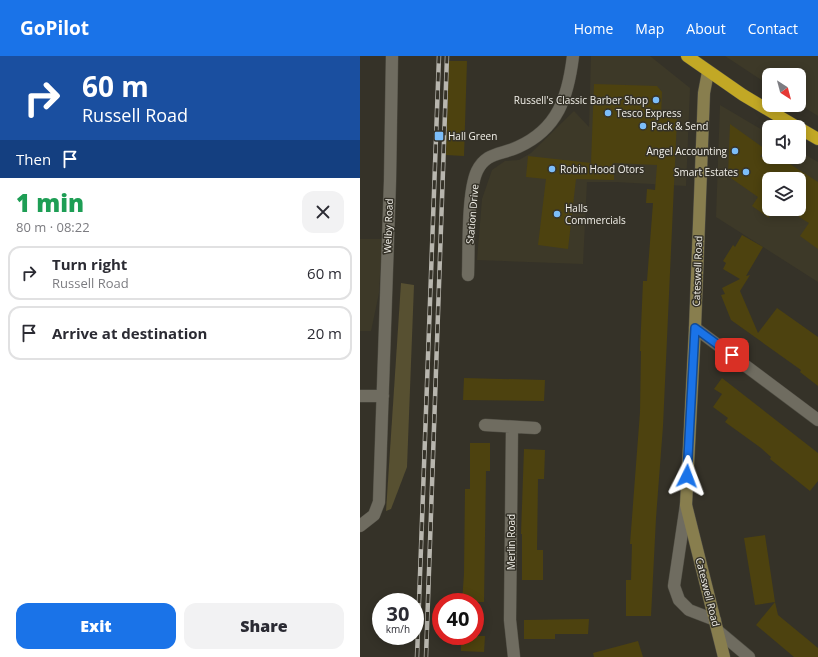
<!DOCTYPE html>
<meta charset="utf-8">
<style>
:root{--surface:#fff;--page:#f2f2f3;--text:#2b2b33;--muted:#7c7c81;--line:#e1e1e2;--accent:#1a73e8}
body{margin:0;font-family:"Open Sans",sans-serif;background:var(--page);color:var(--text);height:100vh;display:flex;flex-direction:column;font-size:15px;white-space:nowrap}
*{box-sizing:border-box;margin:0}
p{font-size:13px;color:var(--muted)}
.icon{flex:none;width:22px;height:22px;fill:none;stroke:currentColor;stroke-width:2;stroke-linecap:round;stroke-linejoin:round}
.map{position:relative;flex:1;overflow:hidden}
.panel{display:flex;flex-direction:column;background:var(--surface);width:360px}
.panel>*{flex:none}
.banner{background:#1a4fa0;color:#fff;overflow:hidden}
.needle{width:26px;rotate:144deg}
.fabs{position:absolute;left:402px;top:12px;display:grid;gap:8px}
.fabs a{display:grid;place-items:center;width:44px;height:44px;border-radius:8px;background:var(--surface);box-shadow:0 2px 10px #0003;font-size:20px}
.speed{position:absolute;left:12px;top:537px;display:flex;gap:8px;font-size:20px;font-weight:700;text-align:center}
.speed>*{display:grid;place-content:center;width:52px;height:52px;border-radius:50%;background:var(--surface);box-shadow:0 2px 10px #0003;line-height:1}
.speed small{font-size:10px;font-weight:400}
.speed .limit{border:6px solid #d22;background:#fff;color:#111}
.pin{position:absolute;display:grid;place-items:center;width:34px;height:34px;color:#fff;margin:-17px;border-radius:8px;box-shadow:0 2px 6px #0006}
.me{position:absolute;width:44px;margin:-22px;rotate:3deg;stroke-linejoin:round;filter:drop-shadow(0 0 3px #0008)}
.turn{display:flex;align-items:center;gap:14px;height:84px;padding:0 16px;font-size:18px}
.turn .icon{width:52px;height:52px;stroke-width:2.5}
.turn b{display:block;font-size:28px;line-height:34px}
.then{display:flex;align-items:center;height:38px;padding:0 16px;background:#0003;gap:8px;font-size:15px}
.round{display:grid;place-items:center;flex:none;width:42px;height:42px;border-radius:12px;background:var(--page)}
.headline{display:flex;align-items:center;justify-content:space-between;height:68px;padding:0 16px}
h1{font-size:24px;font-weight:800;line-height:30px;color:#1e9e55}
.primary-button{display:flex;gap:8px;margin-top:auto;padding:8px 16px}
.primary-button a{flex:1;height:46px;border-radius:12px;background:var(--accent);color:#fff;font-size:16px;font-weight:800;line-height:46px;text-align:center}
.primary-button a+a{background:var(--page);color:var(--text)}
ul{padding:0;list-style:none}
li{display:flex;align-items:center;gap:12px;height:54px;margin:0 8px 6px;padding:0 8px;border:2px solid var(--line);border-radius:12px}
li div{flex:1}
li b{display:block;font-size:15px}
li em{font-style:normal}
header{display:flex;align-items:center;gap:24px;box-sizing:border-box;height:56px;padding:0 20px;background:var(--accent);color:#fff}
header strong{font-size:19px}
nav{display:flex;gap:22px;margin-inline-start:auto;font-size:14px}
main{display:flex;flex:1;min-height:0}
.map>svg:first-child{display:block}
.built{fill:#3d3928;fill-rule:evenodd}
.green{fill:#575031}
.building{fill:#4d420f}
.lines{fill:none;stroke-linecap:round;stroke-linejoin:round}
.street-casing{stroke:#504e44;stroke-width:13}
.secondary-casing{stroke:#504e44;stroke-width:13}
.highway-casing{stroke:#504e44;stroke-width:13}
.street{stroke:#6f6c60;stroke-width:12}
.secondary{stroke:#887e4e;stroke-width:12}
.highway{stroke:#c2a825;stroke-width:12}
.rail-casing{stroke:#b8b6ae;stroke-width:4.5}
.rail{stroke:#353228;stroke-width:3;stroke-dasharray:9;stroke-linecap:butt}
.route-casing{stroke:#114b97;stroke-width:10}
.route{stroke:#1a73e8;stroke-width:7}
.poi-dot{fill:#7cbef9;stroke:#353228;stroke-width:1.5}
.labels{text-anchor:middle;stroke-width:3;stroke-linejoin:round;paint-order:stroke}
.poi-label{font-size:10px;fill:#f3f1ea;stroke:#353228;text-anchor:start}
.street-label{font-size:10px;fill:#f3f1ea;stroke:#353228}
</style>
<header>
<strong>GoPilot</strong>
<nav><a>Home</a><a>Map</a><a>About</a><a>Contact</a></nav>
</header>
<main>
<section class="panel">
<div class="banner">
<div class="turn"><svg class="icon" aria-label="right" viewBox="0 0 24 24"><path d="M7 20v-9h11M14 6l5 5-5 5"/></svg><div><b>60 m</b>Russell Road</div></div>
<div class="then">Then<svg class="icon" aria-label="arrive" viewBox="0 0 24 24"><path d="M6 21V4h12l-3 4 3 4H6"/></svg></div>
</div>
<div class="headline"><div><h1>1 min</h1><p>80 m · 08:22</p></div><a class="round"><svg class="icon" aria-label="close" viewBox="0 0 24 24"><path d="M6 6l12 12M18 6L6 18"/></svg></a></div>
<ul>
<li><svg class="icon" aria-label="right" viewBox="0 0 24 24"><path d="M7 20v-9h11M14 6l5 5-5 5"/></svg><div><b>Turn right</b><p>Russell Road</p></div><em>60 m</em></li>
<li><svg class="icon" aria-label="arrive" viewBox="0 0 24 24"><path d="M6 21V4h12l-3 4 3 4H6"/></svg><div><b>Arrive at destination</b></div><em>20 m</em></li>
</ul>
<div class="primary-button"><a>Exit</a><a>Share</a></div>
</section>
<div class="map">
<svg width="458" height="601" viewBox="0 0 458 601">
<rect width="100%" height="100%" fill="#353228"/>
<path class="built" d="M231,0h59l40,32 -4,98 -70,-4h-29l-4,82 -106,-4 5,-61 10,-29 13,-9 14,-1 12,-7 43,-42 15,16z
M365,0h93v60l-19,-12v-29h-30v10z
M360,49l49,29v23h30v-6l19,11v120l-102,-65zM409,123h30v30h-30z
M0,183h22l-3,54 -8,38h-11z"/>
<path class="green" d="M41,227l13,2 -7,182 -16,42 -5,2z"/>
<path class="building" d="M89,5h18l-3,95 -18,-1z
M234,28l63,2 5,6 -1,25 16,2 -14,307 -7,92 -5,98h-25v-36h5l1,-36h-2l10,-132 1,-61h-1l3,-70h4l6,-78h-7l1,-14 8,1 2,-25 -43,-2v17l-38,-1 -8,70 -30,-4 8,-66 -20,-2 2,-21 63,7z
M370,68l35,25 -5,8h19l39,25v67l-18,-13 9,-13 -10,-6v-38h-30v39l-17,-12 6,-9 -30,-21z
M382,179l21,12 -17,29 4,-1 -10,16 18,42 19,-25 41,29v49l-18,-14 1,-2 -70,-50 -10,-25 4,-1 -3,-6 18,-9 -17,-10 3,-6 -3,-2 10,-16 2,2z
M104,322l81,2 -1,21 -81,-1z
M362,322l96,75v28l-8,10 -40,-32 1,-2 -10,-9 -36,-26 3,-4 -15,-11 9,-13 -8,-5z
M110,387h20v28h-4l-2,131h-22l2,-28 1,-85h5z
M164,393l21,1 -1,29h-6l-1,71h6v30h-21v-46h-1z
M405,479l10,67 -20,3 -11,-67z
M415,546l3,13 40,33v9h-24l-38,-32z
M229,563l-1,15h-33v5h-31v-19z
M101,580h24l-1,16 -23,-1z
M278,585l5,16h-49l-1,-4z"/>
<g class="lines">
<defs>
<path id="street" d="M108,219c1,-26 -1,-82 9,-104 9,-19 24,-16 41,-24 40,-18 50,-50 55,-91
M335,272l123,92
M0,340h23
M125,369l50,3
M152,371l-2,193 4,37
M326,449l-12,81 5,14 10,10 26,10
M0,470l14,-11 5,-13 11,-321 2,-125
M358,575l31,26"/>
<path id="secondary" d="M348,16l-4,21 -9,235 -9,177 38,152"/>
<path id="highway" d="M327,0l56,39 54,32
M439,72l19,11"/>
</defs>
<use href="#street" class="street-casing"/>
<use href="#secondary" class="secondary-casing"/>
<use href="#highway" class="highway-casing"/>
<use href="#street" class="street"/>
<use href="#secondary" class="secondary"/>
<use href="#highway" class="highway"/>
<defs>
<path id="rail" d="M57,601l22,-601
M66,601l21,-601"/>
</defs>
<use href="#rail" class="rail-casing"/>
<use href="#rail" class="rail"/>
</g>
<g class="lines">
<defs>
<path id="route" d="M327,420l8,-148 37,27"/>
</defs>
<use href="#route" class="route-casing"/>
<use href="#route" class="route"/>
</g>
<g class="poi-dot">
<circle cx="296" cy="44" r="4"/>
<circle cx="248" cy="57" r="4"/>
<circle cx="283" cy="70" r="4"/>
<rect x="74" y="75" width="10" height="10" rx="2"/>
<circle cx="375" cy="95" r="4"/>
<circle cx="192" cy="113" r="4"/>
<circle cx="386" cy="116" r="4"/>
<circle cx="197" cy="158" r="4"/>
</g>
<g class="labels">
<g class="poi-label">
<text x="288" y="48" text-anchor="end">Russell's Classic Barber Shop</text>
<text x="256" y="61">Tesco Express</text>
<text x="291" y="74">Pack &amp; Send</text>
<text x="88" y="84">Hall Green</text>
<text x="367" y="99" text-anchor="end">Angel Accounting</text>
<text x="200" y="117">Robin Hood Otors</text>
<text x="378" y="120" text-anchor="end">Smart Estates</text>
<text x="205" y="156">Halls<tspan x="205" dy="12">Commercials</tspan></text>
</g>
<g class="street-label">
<text transform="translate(112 158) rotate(-85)" y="4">Station Drive</text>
<text transform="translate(28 170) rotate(-88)" y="4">Welby Road</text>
<text transform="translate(337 215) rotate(-88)" y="4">Cateswell Road</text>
<text transform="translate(151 486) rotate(-90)" y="4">Merlin Road</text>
<text transform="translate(348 536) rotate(76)" y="4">Cateswell Road</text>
</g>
</g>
</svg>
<div class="fabs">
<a><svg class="needle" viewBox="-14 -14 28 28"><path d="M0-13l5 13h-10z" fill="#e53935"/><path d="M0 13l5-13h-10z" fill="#7c7c81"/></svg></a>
<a><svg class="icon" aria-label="sound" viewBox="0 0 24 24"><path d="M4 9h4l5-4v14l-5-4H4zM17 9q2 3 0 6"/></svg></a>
<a><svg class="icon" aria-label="layers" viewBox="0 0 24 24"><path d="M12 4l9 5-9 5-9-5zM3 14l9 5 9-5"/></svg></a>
</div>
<div class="speed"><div>30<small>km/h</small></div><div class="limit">40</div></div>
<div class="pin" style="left:372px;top:299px;background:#d93025"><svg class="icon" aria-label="arrive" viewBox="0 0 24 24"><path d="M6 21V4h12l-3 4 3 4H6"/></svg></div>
<svg class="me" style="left:327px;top:420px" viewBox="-20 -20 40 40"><path d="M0-17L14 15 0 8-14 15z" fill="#1a73e8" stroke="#fff" stroke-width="4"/></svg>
</div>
</main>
